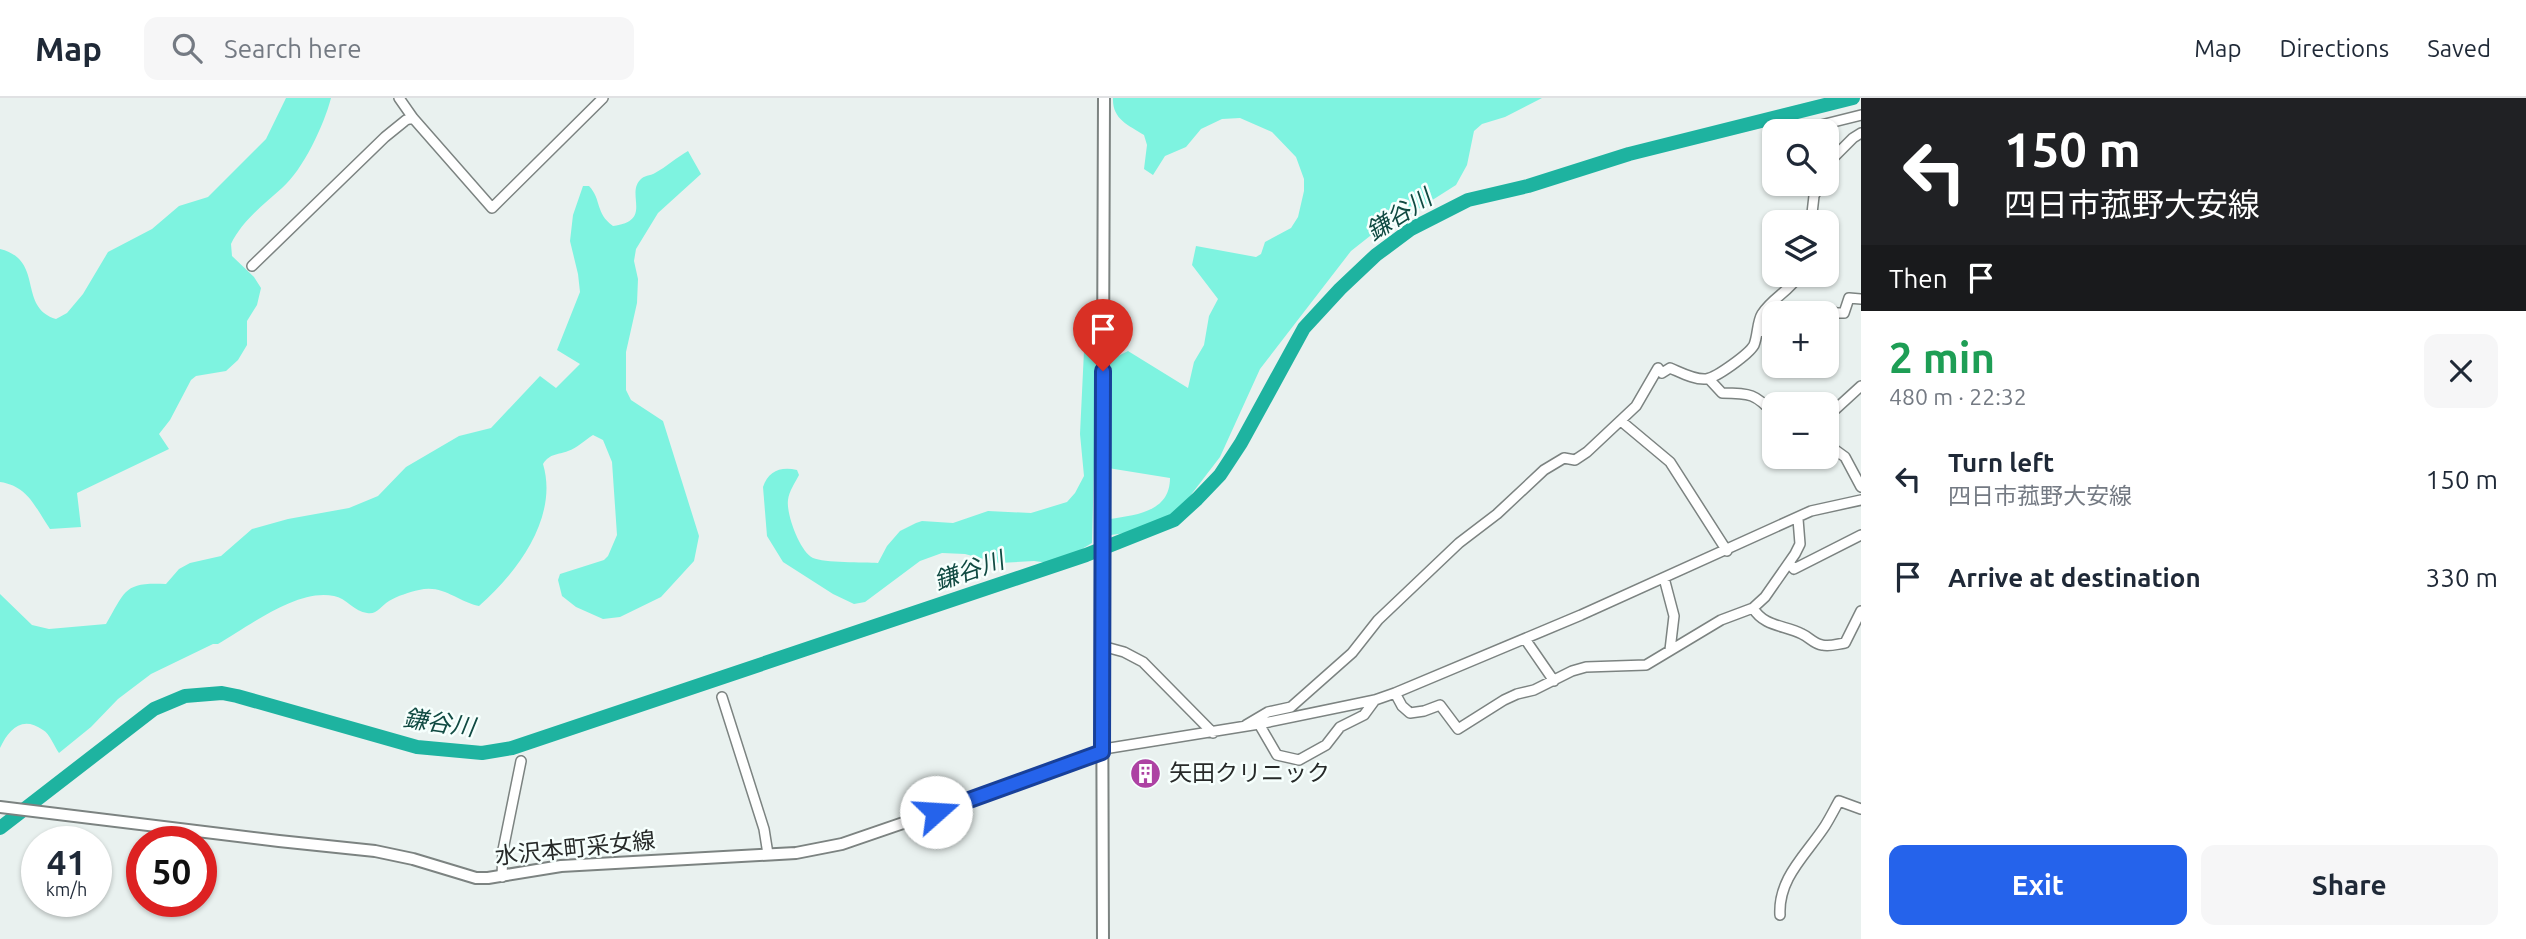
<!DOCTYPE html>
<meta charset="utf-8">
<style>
:root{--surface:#fff;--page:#f6f6f7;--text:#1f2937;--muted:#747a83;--line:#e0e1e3;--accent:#2563eb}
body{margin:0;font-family:Ubuntu,"Noto Sans JP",sans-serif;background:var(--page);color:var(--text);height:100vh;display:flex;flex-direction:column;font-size:26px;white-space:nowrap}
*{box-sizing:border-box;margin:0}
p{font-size:23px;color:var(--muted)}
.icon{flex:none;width:38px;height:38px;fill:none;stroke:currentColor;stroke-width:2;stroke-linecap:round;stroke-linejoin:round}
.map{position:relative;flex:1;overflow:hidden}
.details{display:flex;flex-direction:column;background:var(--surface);width:665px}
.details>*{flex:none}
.banner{background:#202124;color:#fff;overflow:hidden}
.buttons{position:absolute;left:1762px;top:21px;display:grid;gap:14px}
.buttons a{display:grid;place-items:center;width:77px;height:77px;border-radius:14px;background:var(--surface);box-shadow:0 2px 5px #0004;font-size:35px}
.speed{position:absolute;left:21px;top:728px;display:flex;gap:14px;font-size:35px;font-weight:700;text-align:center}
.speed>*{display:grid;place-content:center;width:91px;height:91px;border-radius:50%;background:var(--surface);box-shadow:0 2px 5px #0004;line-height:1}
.speed small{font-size:18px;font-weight:400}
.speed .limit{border:10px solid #d22;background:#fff;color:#111}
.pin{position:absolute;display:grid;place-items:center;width:60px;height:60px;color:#fff;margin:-72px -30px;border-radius:50% 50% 50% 0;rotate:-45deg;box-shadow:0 0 7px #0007}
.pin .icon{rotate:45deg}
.me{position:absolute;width:77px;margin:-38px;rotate:71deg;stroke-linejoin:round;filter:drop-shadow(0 0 5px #0008)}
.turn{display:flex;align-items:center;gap:24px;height:147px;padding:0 28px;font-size:32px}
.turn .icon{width:91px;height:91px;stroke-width:2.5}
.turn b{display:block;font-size:49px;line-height:60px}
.then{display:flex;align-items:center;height:66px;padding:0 28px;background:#0003;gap:14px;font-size:26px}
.round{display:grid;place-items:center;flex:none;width:74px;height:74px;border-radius:14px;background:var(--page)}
.headline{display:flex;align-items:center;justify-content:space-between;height:119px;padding:0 28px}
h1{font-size:42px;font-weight:700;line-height:52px;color:#1e9e55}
.button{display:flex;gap:14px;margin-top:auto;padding:14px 28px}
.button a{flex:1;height:80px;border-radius:14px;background:var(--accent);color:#fff;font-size:28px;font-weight:700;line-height:80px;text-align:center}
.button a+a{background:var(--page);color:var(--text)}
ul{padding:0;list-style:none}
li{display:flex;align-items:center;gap:21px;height:98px;padding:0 28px}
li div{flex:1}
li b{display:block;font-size:26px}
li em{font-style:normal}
header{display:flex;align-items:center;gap:42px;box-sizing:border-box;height:98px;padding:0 35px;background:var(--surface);border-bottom:2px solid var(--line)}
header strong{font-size:33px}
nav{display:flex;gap:38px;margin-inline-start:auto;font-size:24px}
.search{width:490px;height:63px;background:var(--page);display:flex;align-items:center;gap:18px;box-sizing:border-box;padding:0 24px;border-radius:14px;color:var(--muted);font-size:26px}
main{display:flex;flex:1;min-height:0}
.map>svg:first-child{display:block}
.green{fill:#7ef3e0}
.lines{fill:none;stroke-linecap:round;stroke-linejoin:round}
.river{stroke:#1eb3a0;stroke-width:14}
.minor-casing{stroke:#7c8381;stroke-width:12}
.major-casing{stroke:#7c8381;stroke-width:14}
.minor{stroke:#fff;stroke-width:9}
.major{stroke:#fff;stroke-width:10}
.route-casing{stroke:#184099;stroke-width:18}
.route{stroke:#2563eb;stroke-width:12}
.labels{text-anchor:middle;stroke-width:5;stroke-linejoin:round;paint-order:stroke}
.poi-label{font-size:23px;fill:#272a29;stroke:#f6fffd;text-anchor:start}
.street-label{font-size:23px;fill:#272a29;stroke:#f6fffd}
.water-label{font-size:24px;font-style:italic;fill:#104a42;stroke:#f6fffd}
</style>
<header>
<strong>Map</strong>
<div class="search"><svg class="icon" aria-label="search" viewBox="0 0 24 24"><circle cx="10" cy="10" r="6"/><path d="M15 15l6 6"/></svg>Search here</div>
<nav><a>Map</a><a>Directions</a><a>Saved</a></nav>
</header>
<main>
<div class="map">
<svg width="1861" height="841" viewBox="0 0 1861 841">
<rect width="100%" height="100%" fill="#e9f1ef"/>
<path class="green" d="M286,0h45c-7,27 -28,72 -49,90 -19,17 -40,33 -51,56l1,12 22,21 7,11 -4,17 -10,16v24l-9,15 -12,11 -30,5 -5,4 -21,40 -11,14 10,15 -92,44 4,34 -31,2c-15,-22 -22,-43 -50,-47v-233c45,11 17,58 56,70l11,-6 16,-19 25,-42 44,-23 27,-23 29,-9 58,-58z
M1113,0h429l-37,19 -23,7 -8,7 -7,34 -11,20 -74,47 -12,4 -19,15 -91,118 -40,88 -43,56 -37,18 -29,4 -1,-16c26,-4 60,-7 60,-41l-62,-10v-107l20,-10 60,37 6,-26 10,-17 5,-29 9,-17 -26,-34 4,-19 60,11 5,-3 4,-12 26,-14 7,-11 6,-26v-12l-8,-22 -24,-25 -32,-14 -18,1 -21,10 -15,18 -21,9 -12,19 -9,-6 3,-24 -3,-10c-16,-10 -32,-16 -31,-37z
M688,53l13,23 -43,39 -22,36 -2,12 4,18 -1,24 -11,49v38l5,10 32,21 36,115 -5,25 -33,36 -41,20 -17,2 -27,-12 -14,-11 -4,-16 2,-6 44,-14 4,-4 9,-21 -5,-73 -9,-22 -10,-5c-8,5 -16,13 -25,16 -10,4 -18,2 -25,13 16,53 -26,109 -64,142 -21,-4 -36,-22 -60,-16 -9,2 -22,6 -30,11 -8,5 -12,14 -22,12 -12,-1 -21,-15 -33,-17 -36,-8 -85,30 -116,48h-5l-62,30 -33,25 -27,28 -32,26c-5,-7 -9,-19 -16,-23 -21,-15 -34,-1 -43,18v-154l32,31 17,4 57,-5c20,-34 18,-42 60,-40l13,-15 11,-6 31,-7 31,-27 36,-10 61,-11 29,-12 28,-29 53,-31 32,-8 49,-52 16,12 24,-24 -23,-14 23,-58 -2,-18 -8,-33 3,-26 10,-29h6c13,14 6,27 24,40 40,-5 13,-31 27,-46 4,-5 10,-4 15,-7 11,-6 22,-16 33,-22z
M1086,211h12l-6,234 -35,21 -23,-3 -35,2 -34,-9 -23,-1 -22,8 -55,41 -11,2 -21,-10 -50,-32 -16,-26 -4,-49c5,-16 18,-21 34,-17l2,5c-4,8 -10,16 -11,25 -2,14 12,52 25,58 11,5 51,4 65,5l9,-17 13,-15 16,-8 6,-2 31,2 35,-12 43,2 36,-11 8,-9 9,-17 -4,-42z"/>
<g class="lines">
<path class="river" d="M0,730l154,-119 31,-13 37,-3 15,3 180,51 65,6 30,-5 574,-193 88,-35 23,-21 23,-24 21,-32 63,-115 36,-39 36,-34 35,-26 57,-29 60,-14 101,-32 224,-56"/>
<defs>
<path id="minor" d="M399,0l14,20 79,90 111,-110
M1797,33l64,-16
M1827,70l2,-6 24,-24 8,-5
M1811,124l3,-26 6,-12
M252,168l133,-129 21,-17 7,-2
M1813,215l7,-5 17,5h7l5,-15 12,1
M1758,232l16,4
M1709,281l13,14c28,0 34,1 52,21
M1827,319l34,-31
M1621,323l49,41 57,89
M1827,346l18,13 16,30
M1789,465l5,6 67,-34
M1664,480l10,38 -4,34
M1753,510c11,19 32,17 49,26 7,3 12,10 20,11 8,2 15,-1 23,-2l16,-32
M1525,541l29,42
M1102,548l22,6 19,10 70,71
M1395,595l7,13 8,7 14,-2 16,-6 18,24 46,-29 13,-6 17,-4 38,-19 14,-4 60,-2 75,-45 32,-12 12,-11 30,-43 5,-10 -2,-25
M722,599l42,132 4,25
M1259,626l18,31 22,5 27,-15 14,-18 24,-12 11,-15
M1246,627l22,-13 23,-5 61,-54 26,-33 81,-77 38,-29 47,-44 20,-12 11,2 12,-8 49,-46 22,-38 4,5 8,-5c10,4 24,12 36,11 10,-1 43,-25 48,-34 4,-10 3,-23 8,-31 10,-16 28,-23 37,-39
M1102,654l8,-4 149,-24 116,-24 20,-7 186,-78 230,-104 50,-11
M502,779l1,-27 18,-89
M1780,817c-2,-37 26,-60 45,-89 5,-8 9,-16 14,-25l22,8"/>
<path id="major" d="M0,709l279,34 96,10 38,8 63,19h12l73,-12 235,-13 46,-9 169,-58 91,-34
M1103,841l-1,-293 2,-548"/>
</defs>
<use href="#minor" class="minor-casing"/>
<use href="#major" class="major-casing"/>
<use href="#minor" class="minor"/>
<use href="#major" class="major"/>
</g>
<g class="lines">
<defs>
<path id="route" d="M936,714l166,-60 1,-381"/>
</defs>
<use href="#route" class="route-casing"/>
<use href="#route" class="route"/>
</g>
<defs>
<symbol id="building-disc" viewBox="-11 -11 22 22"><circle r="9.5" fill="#ad42a3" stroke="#f6fffd"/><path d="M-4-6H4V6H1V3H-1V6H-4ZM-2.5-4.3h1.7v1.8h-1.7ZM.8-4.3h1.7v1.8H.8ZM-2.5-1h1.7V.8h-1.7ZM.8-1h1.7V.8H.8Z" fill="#fff"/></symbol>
</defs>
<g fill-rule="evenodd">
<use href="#building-disc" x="1128" y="658" width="35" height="35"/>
</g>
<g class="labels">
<g class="poi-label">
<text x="1169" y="683">矢田クリニック</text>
</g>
<g class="street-label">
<text transform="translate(575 750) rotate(-6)" y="8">水沢本町采女線</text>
</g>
<g class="water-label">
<text transform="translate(1399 117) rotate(-33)" y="8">鎌谷川</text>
<text transform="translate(969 473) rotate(-19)" y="8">鎌谷川</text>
<text transform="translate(439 625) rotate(8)" y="8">鎌谷川</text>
</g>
</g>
</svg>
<div class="buttons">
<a><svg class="icon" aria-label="search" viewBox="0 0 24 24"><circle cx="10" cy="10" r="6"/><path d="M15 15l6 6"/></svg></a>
<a><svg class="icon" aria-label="layers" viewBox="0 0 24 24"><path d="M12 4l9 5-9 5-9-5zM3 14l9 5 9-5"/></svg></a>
<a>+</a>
<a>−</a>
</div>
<div class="speed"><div>41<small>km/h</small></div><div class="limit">50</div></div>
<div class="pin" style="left:1103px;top:273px;background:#d93025"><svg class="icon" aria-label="arrive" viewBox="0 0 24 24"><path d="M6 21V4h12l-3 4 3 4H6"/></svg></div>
<svg class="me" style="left:936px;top:714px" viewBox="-20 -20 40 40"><circle r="19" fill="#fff"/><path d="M0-13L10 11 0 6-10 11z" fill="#2563eb"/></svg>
</div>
<section class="details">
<div class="banner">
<div class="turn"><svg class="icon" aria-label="left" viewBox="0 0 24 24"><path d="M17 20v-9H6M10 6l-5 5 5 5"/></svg><div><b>150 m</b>四日市菰野大安線</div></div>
<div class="then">Then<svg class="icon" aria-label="arrive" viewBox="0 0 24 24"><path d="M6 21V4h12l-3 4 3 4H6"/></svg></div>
</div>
<div class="headline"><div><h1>2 min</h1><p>480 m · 22:32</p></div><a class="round"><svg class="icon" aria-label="close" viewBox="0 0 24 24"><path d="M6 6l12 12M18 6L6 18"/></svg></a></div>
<ul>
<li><svg class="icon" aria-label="left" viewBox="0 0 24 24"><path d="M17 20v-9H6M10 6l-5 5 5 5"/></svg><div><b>Turn left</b><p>四日市菰野大安線</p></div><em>150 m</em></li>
<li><svg class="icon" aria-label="arrive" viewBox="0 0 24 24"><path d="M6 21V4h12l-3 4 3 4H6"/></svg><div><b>Arrive at destination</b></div><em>330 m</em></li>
</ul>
<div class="button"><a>Exit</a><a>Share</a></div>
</section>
</main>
